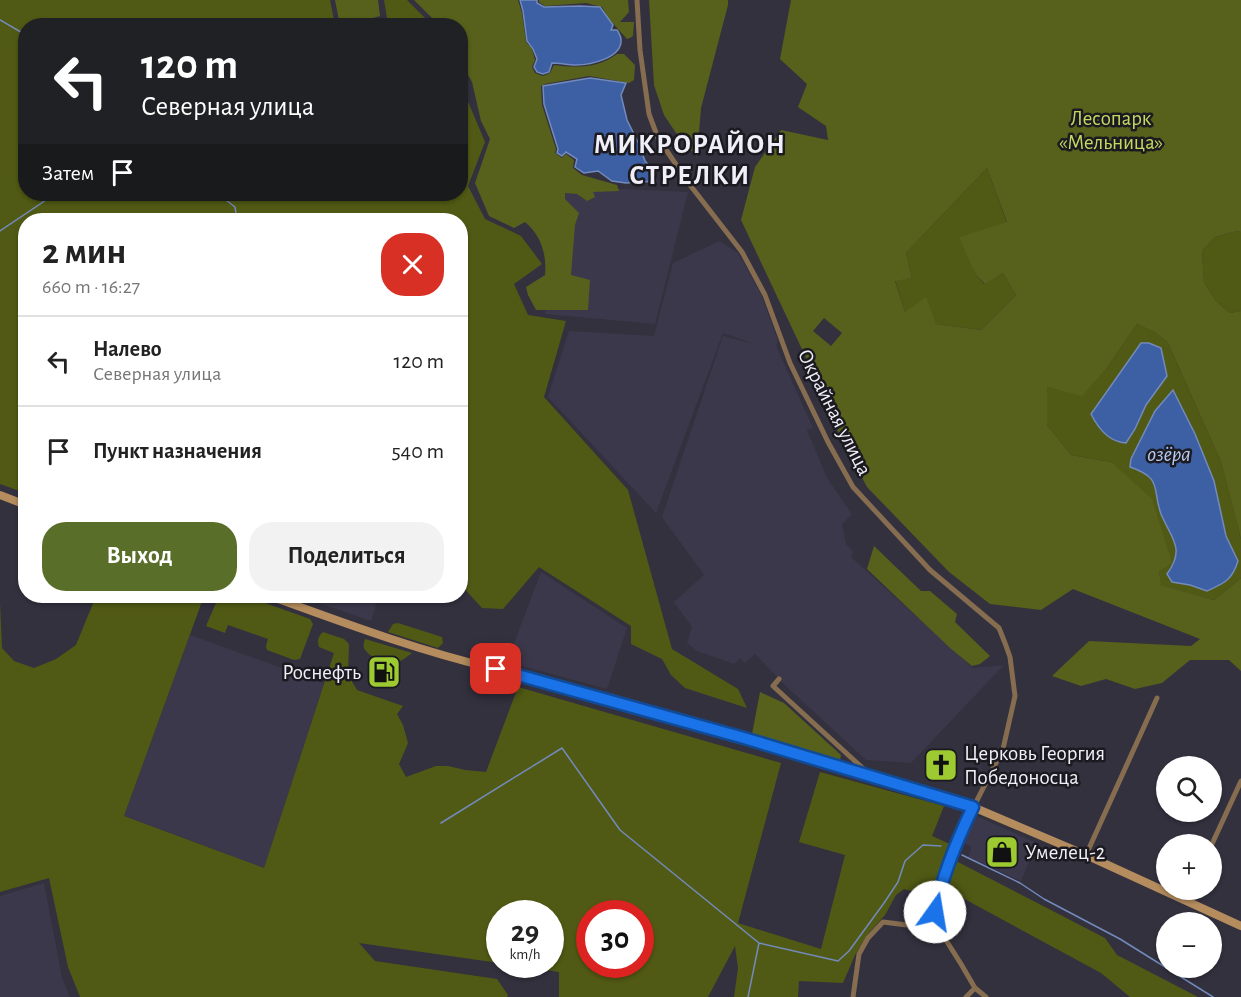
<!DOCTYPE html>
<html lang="ru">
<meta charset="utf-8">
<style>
:root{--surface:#fff;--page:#f2f2f2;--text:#222;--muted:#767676;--line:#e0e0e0;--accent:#596e28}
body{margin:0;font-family:"Alegreya Sans",sans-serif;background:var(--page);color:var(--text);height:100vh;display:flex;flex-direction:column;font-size:22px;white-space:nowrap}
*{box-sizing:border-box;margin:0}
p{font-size:20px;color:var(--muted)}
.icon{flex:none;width:33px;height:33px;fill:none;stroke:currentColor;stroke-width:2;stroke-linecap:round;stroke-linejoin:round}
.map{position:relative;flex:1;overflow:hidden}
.details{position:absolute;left:18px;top:213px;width:450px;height:390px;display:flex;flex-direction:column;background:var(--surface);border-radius:24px;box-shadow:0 2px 4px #0004}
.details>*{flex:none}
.banner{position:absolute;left:18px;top:18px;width:450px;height:183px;border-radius:24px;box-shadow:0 2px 4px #0004;background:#202124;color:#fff;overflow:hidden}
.controls{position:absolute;left:1156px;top:756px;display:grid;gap:12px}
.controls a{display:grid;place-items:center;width:66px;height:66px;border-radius:50%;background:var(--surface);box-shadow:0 2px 4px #0004;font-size:30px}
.speed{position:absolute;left:486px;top:900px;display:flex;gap:12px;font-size:30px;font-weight:700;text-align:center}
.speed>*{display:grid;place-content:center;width:78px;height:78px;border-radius:50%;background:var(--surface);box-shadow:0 2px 4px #0004;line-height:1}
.speed small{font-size:15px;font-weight:400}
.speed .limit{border:9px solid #d22;background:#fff;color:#111}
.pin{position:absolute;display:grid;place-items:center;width:51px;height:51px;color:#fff;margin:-26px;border-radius:12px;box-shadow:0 3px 9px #0006}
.me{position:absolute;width:66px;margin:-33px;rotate:13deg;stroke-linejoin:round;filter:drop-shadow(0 0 4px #0008)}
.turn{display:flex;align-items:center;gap:21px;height:126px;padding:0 24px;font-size:27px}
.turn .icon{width:78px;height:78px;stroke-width:2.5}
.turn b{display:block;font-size:42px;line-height:51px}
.then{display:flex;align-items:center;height:57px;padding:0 24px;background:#0003;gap:12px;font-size:22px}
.round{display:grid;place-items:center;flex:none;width:63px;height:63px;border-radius:24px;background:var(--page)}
.head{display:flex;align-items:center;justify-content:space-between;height:102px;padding:0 24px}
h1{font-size:36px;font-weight:700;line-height:45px}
.cta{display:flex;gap:12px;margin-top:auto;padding:12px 24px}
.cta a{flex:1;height:69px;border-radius:24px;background:var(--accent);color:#fff;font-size:24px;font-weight:700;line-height:69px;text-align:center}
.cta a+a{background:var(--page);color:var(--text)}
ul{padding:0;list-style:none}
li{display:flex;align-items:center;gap:18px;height:90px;padding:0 24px;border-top:2px solid var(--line)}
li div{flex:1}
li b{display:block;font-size:22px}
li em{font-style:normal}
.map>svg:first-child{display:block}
.built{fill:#3b384b}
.green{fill:#515a14;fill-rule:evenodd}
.forest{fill:#57611b;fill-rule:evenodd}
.water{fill:#3d5fa3;stroke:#738abc;stroke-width:1.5}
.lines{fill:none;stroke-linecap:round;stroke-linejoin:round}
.stream{stroke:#738abc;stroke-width:1.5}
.minor{stroke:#866d50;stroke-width:5}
.secondary{stroke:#b48c5e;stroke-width:8}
.route-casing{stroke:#114b97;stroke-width:15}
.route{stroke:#1a73e8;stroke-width:10}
.labels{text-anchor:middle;stroke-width:5;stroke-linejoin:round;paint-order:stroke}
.park-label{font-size:21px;fill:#c5d860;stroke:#1b1a20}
.street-label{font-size:21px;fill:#f0eff8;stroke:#1b1a20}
.poi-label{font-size:21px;fill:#f0eff8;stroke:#1b1a20;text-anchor:start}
.water-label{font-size:22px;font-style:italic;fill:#b5caf0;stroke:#1b1a20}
.district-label{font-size:27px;font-weight:bold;letter-spacing:1.5px;fill:#f0eff8;stroke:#1b1a20}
</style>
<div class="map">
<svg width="1241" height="997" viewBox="0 0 1241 997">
<rect width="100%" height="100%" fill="#33313e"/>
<path class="built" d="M560,186l128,6 -33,132 -110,-10z
M719,241l19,12 23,41 17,47 -2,5 37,82 -6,2 20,48 25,36 -10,10 4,20 7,7 -2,6 122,111 31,-3 -93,98 -45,-3 -80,-74 -31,-32 -10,9 -5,-5 -6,6 -37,-13 -10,-8 5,-16 -18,-25 30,-27 -42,-58 61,-181 35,9 -35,-12 -67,180 -108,-116 21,-66 85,5 19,-73z
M541,572l86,56 -20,61 -100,-27z
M298,596h81l-8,25z
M190,635l134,48 -60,185 -140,-52z
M974,815l63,28 -16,38 -53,-24 4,-10 -10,-5z
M44,883l18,95 8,19h-70v-101z"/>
<path class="green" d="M0,0h330l5,25 -309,1v168h434l1,-109 24,57 -17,44 17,33 36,17 21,28 -28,20 14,31 38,6 -22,76 84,93 44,159 66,40 9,19 -62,-20 -14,-13 -9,-16 -31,-15v-18l-92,-59 -36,42 -21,-1 -21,-23 -1,-365h-434l-1,273 -25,-9z
M384,0h23l25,25h-66l21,-7z
M987,168l20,55 -47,14 15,37 9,10 19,-11 13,22 -35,35 -45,-6 -31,-12 -10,-32 17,-2 -6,-25z
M1237,231l4,1v79l-11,2 -14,-12 -12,-19 -2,-31 13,-14z
M1137,324l19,9 12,10 53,119 20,77v39l-27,22 -54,-15 -1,-14 -48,-109 -40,-7 -24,-30v-38l35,8 25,-27z
M96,596h108l-80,220 140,52 70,-215 -15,-6c-2,-6 -1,-11 4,-15l21,7 5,5 -1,31 9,15 46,16 -6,8 6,11 5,18 -9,21 7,13 30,-11h12l17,4 21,2 32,-85 263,76 -43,160 83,26 24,-94 -46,-13 21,-70 124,34 -12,30 18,8 -20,55 -9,-5 -17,-5 -8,6 -11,20 -17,19 -13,21 -12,28 -44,-2 -1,16h-64l4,-29 -3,-22 -27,51h-149v-25l-50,-7 41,-1v-50h-50l-1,49 -140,-20 16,18 122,18 11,16 -1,2h-427l-12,-30 -19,-89 -49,14v-290l2,46 12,13 20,7 22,-9 20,-14zM590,914h50v50h-50z
M219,596h27l64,23 3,5 -13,35 -6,1 -27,-10 -1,-4 2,-7 -40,-14 -3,8 -19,-7z
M398,623l44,14 1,6 -5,5 -50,-16 5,-8z
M365,639l47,14c-5,4 -12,9 -18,10 -8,1 -26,-6 -30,-15 -1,-4 0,-6 1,-9z
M956,861l149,77 12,17 81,42h-68l-29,-24 -155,-84z"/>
<path class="forest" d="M335,0h43l2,16 -32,9h-8z
M414,0h104l4,13 4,29 6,7 3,11 -3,7 3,6 8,3 7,-3 4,-8c22,3 45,3 63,-11h7l11,11 -1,15 -5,3 -40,-7 -44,8 -4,2 1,19 14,44 -1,4 7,5 4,-4 8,6 -1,8 9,7 35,10 2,6 -26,1 2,5 -8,4 -10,-7 -12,-1v6l14,14 -4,12 -4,50 19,5 -2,30h-52l-8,-15 -2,-8 19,-12c2,-20 -4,-40 -20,-53l-11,6 -25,-12 -14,-33 15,-44 -9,-18 -9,-39 -11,-20 -1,-36 -21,-1z
M539,0h89l1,12 -9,10h14l-1,14 -3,2 -3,1 -18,-20 -7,-12 -16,-4 -41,3 -6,-4z
M649,0h79v5l-27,103 -4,49 -21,-24 -12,-18 -10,-30z
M791,0h450v232l-4,-1 -22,6 -13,14 2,31 12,19 14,12 11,-2v228l-20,-77 -53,-119 -12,-10 -19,-9 -30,44 -25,28 -35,-9v38l24,30 40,7 41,37 20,64 -13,8 2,14 53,15 27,-22v93l-12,-11h-39l-28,23 -27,6 -29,-10 -25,7 -29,-10 37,-35 102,5 9,-7 -127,-50 -32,21 -51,-6 -41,-32 -82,-85 -27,-51 -31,-72 -68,-144 14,-53 26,-37 47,10 -2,-14 -28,-19 9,-23 -27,-25zM987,168l20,54 -48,15 16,37 10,10 18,-11 13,22 -35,35 -45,-6 -10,-27 -21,15 -10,-31 17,-3 -6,-25zM824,318l18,15 -11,13 -18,-15z
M874,546l47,45h9l27,23 -2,8 35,34 -10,8 -8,2 -22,-18 -83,-79z
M760,692l24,11 57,52 -1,5 -88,-26z"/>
<path class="water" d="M520,0h17v3l7,4 36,-1 20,1 13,18 -2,5h6c1,1 4,7 4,9 2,19 -31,26 -45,26 -8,0 -16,-2 -24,-2l-3,9 -6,2 -6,-2 -3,-5 3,-8 -4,-10 -6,-8 -4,-30z
M590,78l36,5 -5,12 6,25 12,24 6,17 9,10 2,10 -30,2 -14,-2 -14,-10 -14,2 -9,-6 2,-8 -11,-7 -4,4 -5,-3 1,-4 -14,-45 -1,-18z
M1141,343h8l12,5 6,28 -21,29 -11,24 -9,14c-17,-1 -28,-15 -35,-29z
M1173,390l22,44 19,47 12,55 12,25c-6,19 -13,22 -31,30l-17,-6 -18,-3 -5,-8c19,-26 4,-36 -6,-60 -9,-25 2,-36 -31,-47l1,-8 24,-48z"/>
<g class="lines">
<path class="stream" d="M0,20l26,15
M218,194l17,13 2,13
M0,231l55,-37
M441,823l121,-75 58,82 139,113
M962,855l58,28 24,16 76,40 93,58
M748,997l11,-54 79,18 11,-10 35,-48 14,-21 7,-21 18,-16 18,1"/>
<path class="minor" d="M637,0l3,50 9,64 9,24 32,47 52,67 23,43 25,68 38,79 25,45 77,83 69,58 6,15 5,14 5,39 -12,53 -38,75 -26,65 -4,23 4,17 22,35 14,24 11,9
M779,679l-6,7 95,87
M1212,844l29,-63
M1086,855l71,-157
M1186,901l5,-11
M853,997l6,-43 9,-16 15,-16 56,7
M966,997l9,-9"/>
<path class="secondary" d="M0,495l26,10
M270,596c74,27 149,55 226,73l248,69 212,63 17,6 113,48 155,71"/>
</g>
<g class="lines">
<defs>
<path id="route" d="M496,669l248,69 229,69c-16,33 -31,69 -38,105"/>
</defs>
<use href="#route" class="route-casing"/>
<use href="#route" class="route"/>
</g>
<defs>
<symbol id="fuel-square" viewBox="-11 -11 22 22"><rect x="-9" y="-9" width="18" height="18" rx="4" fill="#9dca30" stroke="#1b1a20"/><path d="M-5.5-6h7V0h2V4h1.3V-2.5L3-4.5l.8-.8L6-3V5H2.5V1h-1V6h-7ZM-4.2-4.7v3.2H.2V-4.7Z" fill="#111"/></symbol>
<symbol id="church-square" viewBox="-11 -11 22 22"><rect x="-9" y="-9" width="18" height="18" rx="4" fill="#9dca30" stroke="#1b1a20"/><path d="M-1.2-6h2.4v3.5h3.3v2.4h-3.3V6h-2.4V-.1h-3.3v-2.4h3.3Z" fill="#111"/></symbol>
<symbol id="shop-square" viewBox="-11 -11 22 22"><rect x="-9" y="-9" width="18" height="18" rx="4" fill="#9dca30" stroke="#1b1a20"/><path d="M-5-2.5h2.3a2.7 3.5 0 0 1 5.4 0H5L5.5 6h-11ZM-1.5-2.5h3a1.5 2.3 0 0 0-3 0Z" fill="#111"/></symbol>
</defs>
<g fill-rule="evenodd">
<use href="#fuel-square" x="365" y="653" width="38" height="38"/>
<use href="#church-square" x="922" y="746" width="38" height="38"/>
<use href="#shop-square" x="983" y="833" width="38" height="38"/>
</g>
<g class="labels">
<g class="park-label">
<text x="1111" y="125">Лесопарк<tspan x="1111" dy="24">«Мельница»</tspan></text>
</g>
<g class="street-label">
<text transform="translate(835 412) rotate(63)" y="7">Окрайная улица</text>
</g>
<g class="poi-label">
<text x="361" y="679" text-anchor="end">Роснефть</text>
<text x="964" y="760">Церковь Георгия<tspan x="964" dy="24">Победоносца</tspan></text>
<text x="1025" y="859">Умелец-2</text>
</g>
<g class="water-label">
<text x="1169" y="461">озёра</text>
</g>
<g class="district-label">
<text x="690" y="153">МИКРОРАЙОН<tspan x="690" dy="31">СТРЕЛКИ</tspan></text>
</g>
</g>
</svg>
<div class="controls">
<a><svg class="icon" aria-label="search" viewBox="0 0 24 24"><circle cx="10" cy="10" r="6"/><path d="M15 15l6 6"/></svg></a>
<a>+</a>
<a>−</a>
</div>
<div class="speed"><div>29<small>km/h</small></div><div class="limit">30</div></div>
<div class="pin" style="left:496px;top:669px;background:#d93025"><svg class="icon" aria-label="arrive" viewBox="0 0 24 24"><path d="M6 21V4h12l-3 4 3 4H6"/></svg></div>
<svg class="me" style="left:935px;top:912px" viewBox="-20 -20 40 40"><circle r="19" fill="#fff"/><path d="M0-13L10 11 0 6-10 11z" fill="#1a73e8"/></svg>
<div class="banner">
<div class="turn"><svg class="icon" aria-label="left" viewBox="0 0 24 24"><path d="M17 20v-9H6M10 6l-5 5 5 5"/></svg><div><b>120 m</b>Северная улица</div></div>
<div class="then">Затем<svg class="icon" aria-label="arrive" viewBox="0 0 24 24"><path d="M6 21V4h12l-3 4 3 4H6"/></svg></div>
</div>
<section class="details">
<div class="head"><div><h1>2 мин</h1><p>660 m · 16:27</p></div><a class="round" style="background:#d93025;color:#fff"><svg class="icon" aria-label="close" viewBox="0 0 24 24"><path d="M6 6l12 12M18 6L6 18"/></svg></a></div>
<ul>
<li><svg class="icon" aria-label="left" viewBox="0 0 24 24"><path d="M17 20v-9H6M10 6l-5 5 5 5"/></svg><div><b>Налево</b><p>Северная улица</p></div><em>120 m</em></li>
<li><svg class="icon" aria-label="arrive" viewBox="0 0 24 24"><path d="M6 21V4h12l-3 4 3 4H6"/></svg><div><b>Пункт назначения</b></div><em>540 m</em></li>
</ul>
<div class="cta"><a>Выход</a><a>Поделиться</a></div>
</section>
</div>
